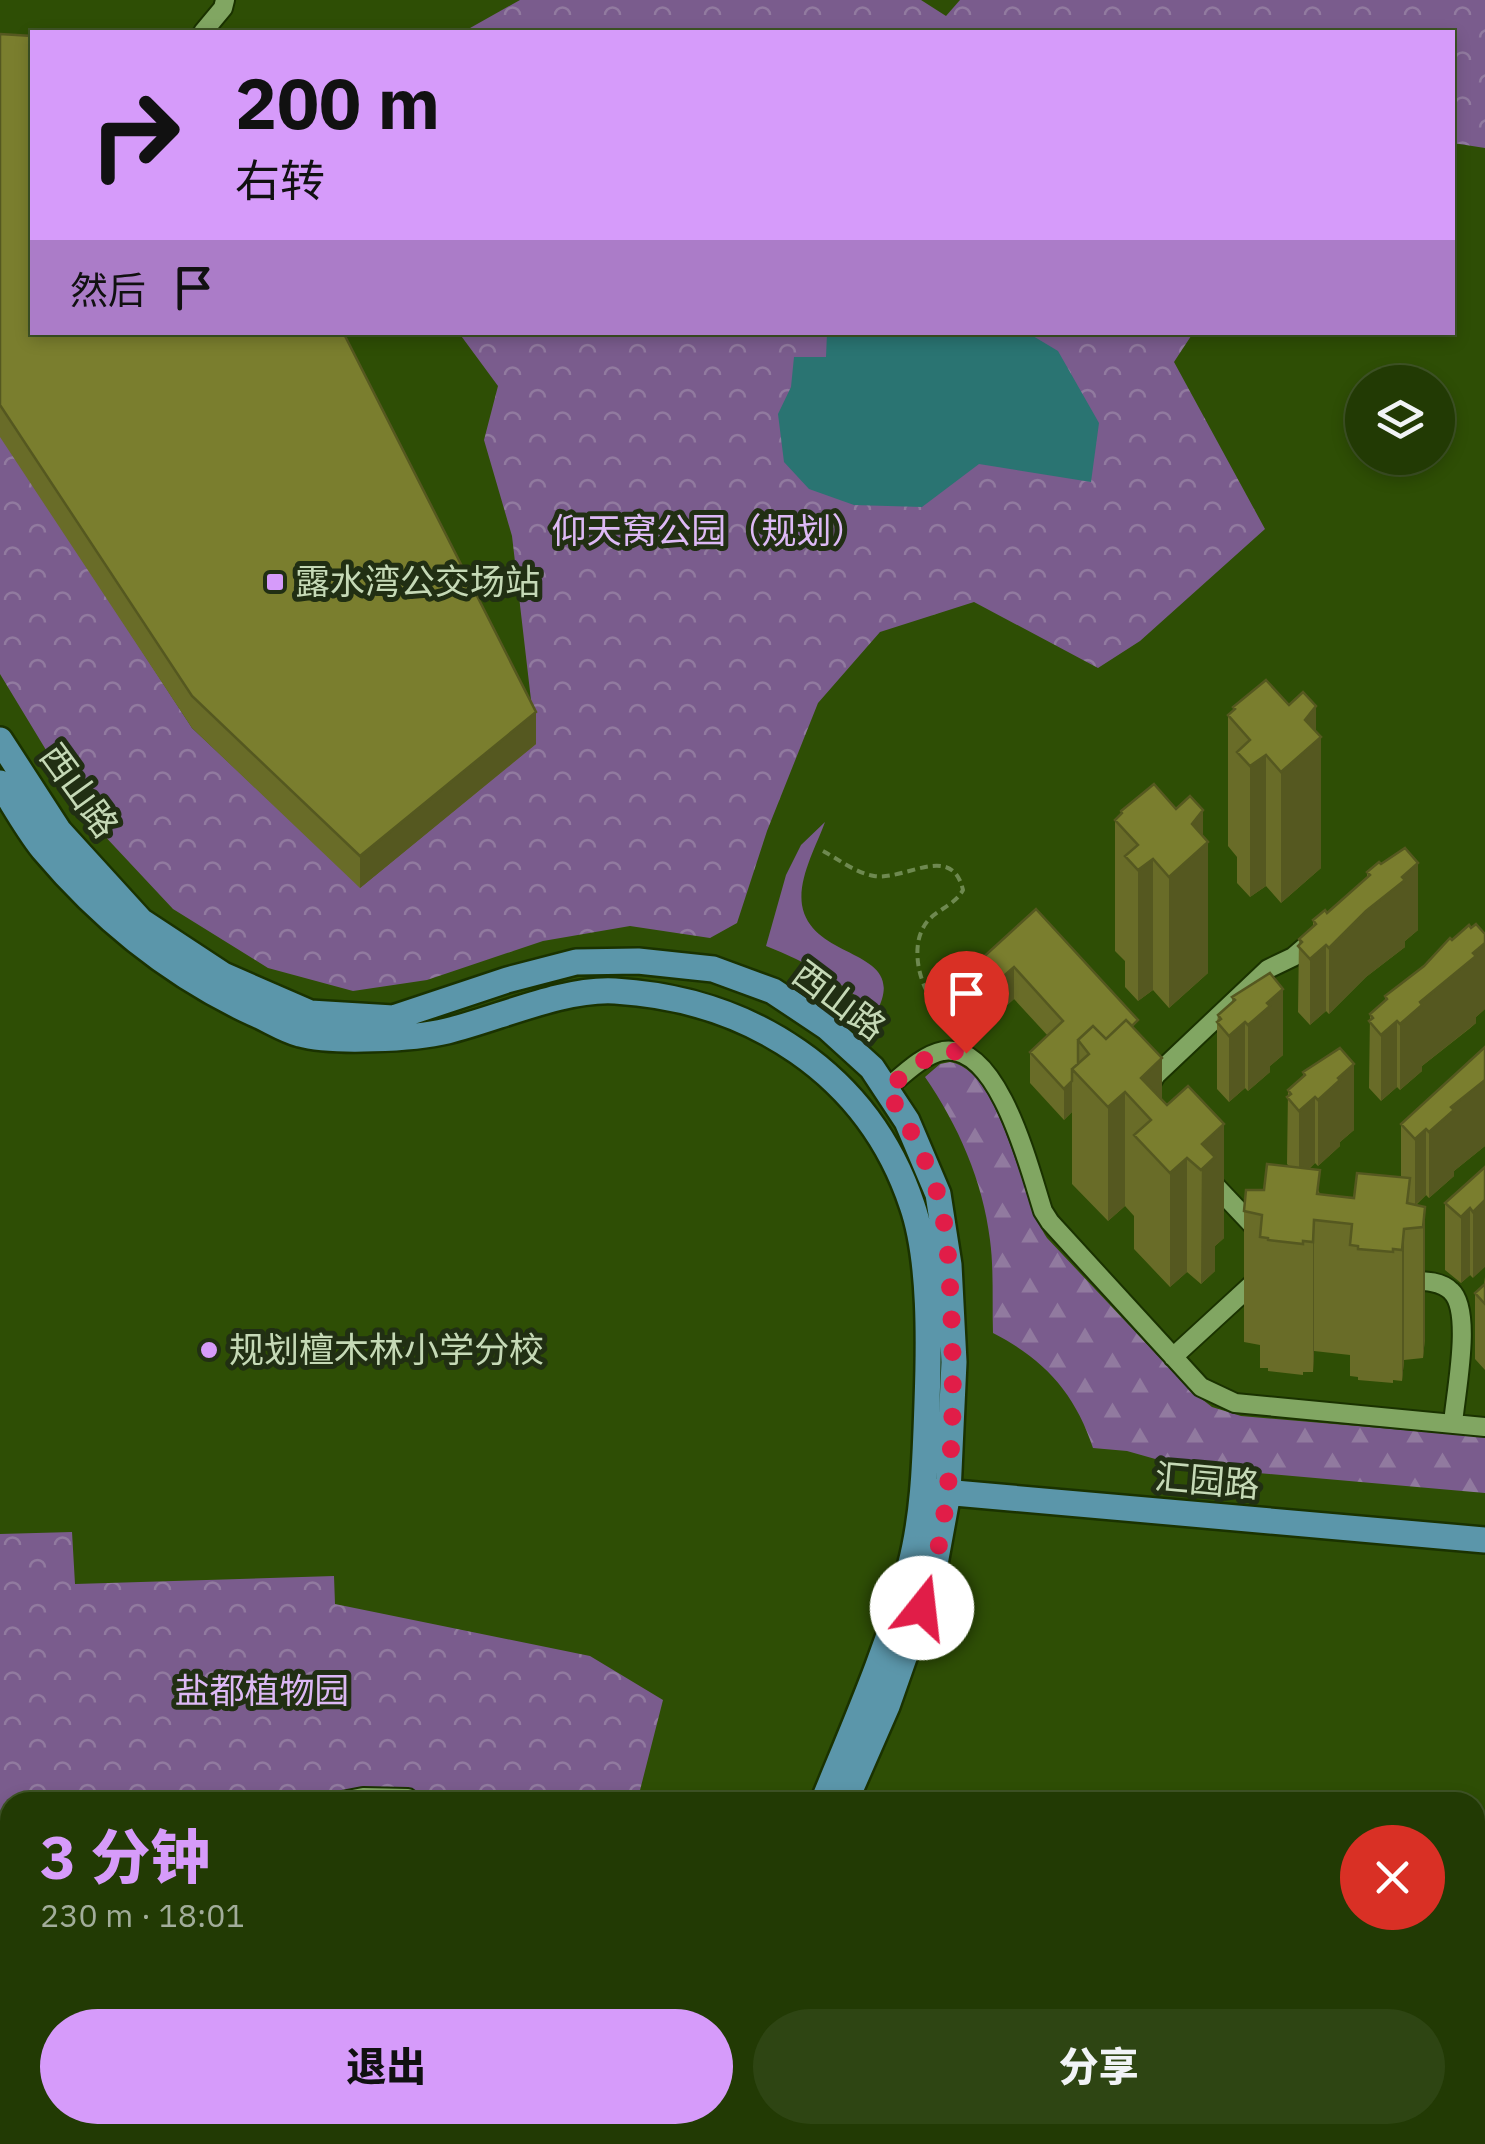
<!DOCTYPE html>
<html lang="zh">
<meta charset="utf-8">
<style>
:root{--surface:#223a04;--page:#2e4513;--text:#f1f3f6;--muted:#a2ad9a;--line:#3f5426;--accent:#d69bfa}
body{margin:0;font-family:"IBM Plex Sans","Noto Sans SC",sans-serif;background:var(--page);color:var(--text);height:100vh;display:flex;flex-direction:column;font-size:38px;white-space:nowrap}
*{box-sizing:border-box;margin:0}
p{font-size:32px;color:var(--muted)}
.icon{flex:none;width:55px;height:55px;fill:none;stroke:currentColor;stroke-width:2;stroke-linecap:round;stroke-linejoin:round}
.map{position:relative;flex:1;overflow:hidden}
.side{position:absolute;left:0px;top:1792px;width:1485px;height:352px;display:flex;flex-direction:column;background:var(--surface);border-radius:30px 30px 0 0;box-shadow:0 5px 15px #0003,0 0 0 2px var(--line)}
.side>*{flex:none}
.hud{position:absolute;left:30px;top:30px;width:1425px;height:305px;border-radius:0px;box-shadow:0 5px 15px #0003,0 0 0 2px var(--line);background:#d69bfa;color:#111;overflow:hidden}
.fabs{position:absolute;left:1345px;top:365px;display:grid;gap:20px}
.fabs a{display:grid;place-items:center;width:110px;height:110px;border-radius:50%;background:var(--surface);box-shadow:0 5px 15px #0003,0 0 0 2px var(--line);font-size:50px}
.pin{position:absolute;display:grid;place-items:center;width:85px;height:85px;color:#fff;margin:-102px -42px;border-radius:50% 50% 50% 0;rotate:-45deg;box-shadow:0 0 10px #0007}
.pin .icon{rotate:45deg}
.me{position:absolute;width:110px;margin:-55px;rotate:16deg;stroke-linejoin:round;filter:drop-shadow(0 0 8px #0008)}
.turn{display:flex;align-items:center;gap:35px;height:210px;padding:0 40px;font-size:45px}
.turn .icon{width:130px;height:130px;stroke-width:2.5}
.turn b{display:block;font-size:70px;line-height:85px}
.then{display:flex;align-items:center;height:95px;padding:0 40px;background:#0003;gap:20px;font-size:38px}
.round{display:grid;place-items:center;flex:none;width:105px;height:105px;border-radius:52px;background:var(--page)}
.headline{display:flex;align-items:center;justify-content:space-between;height:170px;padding:0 40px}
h1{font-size:60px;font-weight:800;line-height:75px;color:var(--accent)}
.action{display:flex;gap:20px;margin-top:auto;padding:20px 40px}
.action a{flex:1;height:115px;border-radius:60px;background:var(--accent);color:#111;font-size:40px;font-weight:800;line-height:115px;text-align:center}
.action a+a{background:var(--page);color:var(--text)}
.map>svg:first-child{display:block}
.green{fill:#7a5c8d}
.forest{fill:url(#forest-firs)}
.park{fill:url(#park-crowns)}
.water{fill:#2a7472}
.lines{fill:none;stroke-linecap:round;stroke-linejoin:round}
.minor-casing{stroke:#1a3200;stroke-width:22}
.major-casing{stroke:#1a3200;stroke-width:30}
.path{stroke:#6e8950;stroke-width:4;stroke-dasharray:8 5;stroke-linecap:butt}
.minor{stroke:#81a662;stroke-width:18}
.major{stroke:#5b96aa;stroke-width:25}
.rail-casing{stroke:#8ca574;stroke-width:9}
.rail{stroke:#212f13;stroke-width:5;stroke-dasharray:15;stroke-linecap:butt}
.wall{fill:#696c28}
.shaded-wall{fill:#555820}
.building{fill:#7a7e2e;stroke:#555820;stroke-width:2.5}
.route{stroke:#e11d48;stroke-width:18;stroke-dasharray:0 32.4}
.poi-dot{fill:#d69bfa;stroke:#212f13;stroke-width:4}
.labels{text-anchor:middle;stroke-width:10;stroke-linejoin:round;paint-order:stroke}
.park-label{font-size:35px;fill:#ddb9f5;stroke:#212f13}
.poi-label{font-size:35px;fill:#c5d9b6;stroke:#212f13;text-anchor:start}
.street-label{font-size:35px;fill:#c5d9b6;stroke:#212f13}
</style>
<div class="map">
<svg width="1485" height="2144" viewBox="0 0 1485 2144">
<defs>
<pattern id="forest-firs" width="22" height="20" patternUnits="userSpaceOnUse" patternTransform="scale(2.5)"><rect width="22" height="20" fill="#7a5c8d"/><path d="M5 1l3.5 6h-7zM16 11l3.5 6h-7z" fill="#917a9f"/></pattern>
<pattern id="park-crowns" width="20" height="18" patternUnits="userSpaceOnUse" patternTransform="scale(2.5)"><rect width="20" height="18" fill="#7a5c8d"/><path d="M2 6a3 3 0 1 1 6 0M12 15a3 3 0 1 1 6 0" fill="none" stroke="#917a9f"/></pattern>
</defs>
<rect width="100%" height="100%" fill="#2e4e05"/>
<path class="green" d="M825,822c-9,25 -27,56 -23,83 10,58 110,42 74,108 -32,-30 -69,-51 -110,-67l20,-71 15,-30z
M507,2135h97l-10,9h-96z"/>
<path class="forest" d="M950,1062c52,8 70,136 97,176l143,152 22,17 29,9 244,21v56l-305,-27 -53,-15 -34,-3c-18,-55 -49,-89 -100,-115 -1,-31 1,-63 -3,-93 -7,-59 -32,-115 -65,-163l15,-13z"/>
<path class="park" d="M520,0h401l25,16 14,-16h525v148l-32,-5 -1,-111h-989z
M459,333h734l-19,29 91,167 -125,112 -42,27 -124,-66 -94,30 -62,71 -51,128 -30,92 -27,15 -80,-12 -87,15 -116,39 -74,11 -85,-23 -95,-59 -87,-93 -86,-142v-241l192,295 169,159 175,-144 -24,-207 -28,-96 14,-54z
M72,1532l3,52 259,-8 1,28 255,52 73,44 -26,102h-627v333h497l-9,9h-498v-610z"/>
<path class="water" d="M1028,333l30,18 41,72 -8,59 -112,-18 -57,43 -68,-2 -45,-16 -25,-27 -6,-48 13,-27 3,-30h32l1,-24z"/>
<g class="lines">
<defs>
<path id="minor" d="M203,32l20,-24 2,-8
M1149,1087l7,-12 112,-106 25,-12 21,-18
M886,1089c16,-13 36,-34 57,-38 56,-9 87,120 100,160l7,11 151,165 34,16 250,24
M1209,1179l51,54
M1405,1280c15,1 35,0 46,11 22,20 4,104 2,133
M1173,1357l86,-79
M337,1802l26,-5 45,1 4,4
M0,1870l10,-2
M756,2135l11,9
M1216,2135l10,9
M273,2144l8,-9
M802,2144l6,-9
M1034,2144l6,-9"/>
<path id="major" d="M0,740l59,91 82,90 82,54 87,38 83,5 114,-38 69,-18 62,-1 75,8 60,22 54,36 45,41 35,53 31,73 11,71 5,97 -6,131 -15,82 -46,131 -42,96
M0,783c14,22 27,46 43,66 59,70 126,125 210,164 15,6 31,17 47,21 32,9 114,5 147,-3 50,-12 116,-43 168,-40 135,8 253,82 297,214 19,54 17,141 15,198 -2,55 -3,111 -17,164 -21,80 -56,159 -87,235
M932,1491l553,49
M620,2144l9,-9
M663,2144l8,-9"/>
</defs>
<use href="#minor" class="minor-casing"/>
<use href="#major" class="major-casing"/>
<path class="path" d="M823,851c15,8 33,22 51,25 31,5 78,-34 89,14 -10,18 -31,20 -40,38 -13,24 -2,65 18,82 13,11 27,14 36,31
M549,2144l8,-9"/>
<use href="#minor" class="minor"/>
<use href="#major" class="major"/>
<defs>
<path id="rail" d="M1475,2014l10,-28
M1429,2144l3,-9"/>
</defs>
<use href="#rail" class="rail-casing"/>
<use href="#rail" class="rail"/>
</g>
<path class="wall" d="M0,34l536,710 -176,144 -168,-160 -192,-291z
M1233,707l83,25 5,136 -40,35 -15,-17 -16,11 -13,-14v-26l-9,-11v-131l5,-4z
M1121,811l82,25 5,137 -39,35 -16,-18 -15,11 -13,-14v-26l-10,-10v-131l6,-5z
M1367,872l51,58 -13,11v6l-39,30 -37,37 -3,-3 -16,14 -12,-13 1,-73 14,-13v-6l14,-7 40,-36z
M1036,909l102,124 24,67 5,5 21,-19 36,152 -9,8v25l-14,13 -14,-12 -17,15 -36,-38v-33l-9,-10 -17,15 -36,-37v-72l-8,8 -34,-37v-31l18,-16 -34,-37 -17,15 -19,-20v-32z
M1471,928l14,6v75l-9,8v6l-7,6 -47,37v5l-22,19 -3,-3 -16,14 -12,-13 1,-74 15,-13v-5l39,-30 28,-26z
M1232,997l51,58 -13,11v6l-22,19 -3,-3 -16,14 -12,-13v-67l1,-7 14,-13z
M1485,1047v99l-31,25v5l-25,22 -3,-3 -10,10 9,2v131l-2,20 -19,2 -2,21 -9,-1v3l-35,-3v-3l-8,-1v-21l-36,-4 -1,21h-10v3l-35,-4v-3h-8v-23l-16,-3v-131l46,-44 -3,-3 1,-74 15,-13v-5l51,58 -14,12v4l-22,20 -3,-3 -6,6 11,25 34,4 47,-21v-53z
M1485,1167l-12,111 -3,-3 -9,8 -16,-13v-67z
M1485,1277v93l-10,-11v-66l9,-8z
M900,2135h89l-7,9h-79l-3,-2z"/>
<path class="shaded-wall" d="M1316,706v36l5,-5v131l-40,35v-131l24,-52z
M536,712v32l-176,144v-32z
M1266,755v131l-16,11v-131z
M1203,810v36l5,-4v131l-39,35v-131l23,-53z
M1153,859v131l-15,11v-131z
M1418,863v67l-13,11v6l-39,30 -37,37v-66l37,-37z
M1485,943v66l-9,8v6l-54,43v5l-22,19v-66l20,-22z
M1326,945v66l-16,14v-66z
M1014,967v32l-17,15v-32z
M1283,989v66l-13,11v6l-22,19v-66l19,-22z
M1397,1021v66l-16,14v-66z
M1245,1022v66l-16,14v-66z
M1162,1058v107l-21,-87z
M1354,1064v66l-14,12v4l-22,20v-66l20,-22z
M1485,1080v66l-31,25v5l-25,22v-66l22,-25z
M1072,1081v31l-8,8v-31z
M1125,1092v114l-17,15v-114z
M1315,1097v66l-16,14v-66z
M1224,1124v114l-9,8v25l-14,13 1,-140z
M1426,1129v66l-11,10v-66z
M1187,1158v114l-17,15v-114z
M1485,1200v67l-12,11v-66z
M1425,1207v131l-2,20v-131z
M1470,1208v67l-9,8v-66z
M1314,1220v131l-1,21v-130z
M1404,1229v131l-2,21v-131z
M948,2135h12v9h-14z
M975,2135h14l-7,9h-7z"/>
<path class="building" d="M43,30l39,2h-43z
M0,34l32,2v296h311l193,380 -176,144 -168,-160 -192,-291z
M1266,680l23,25 14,-13 13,14 -11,14 16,17 -40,35 -15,-17 -16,11 -13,-14 13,-12 -22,-25 7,-6 -2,-2z
M1154,784l22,25 14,-13 13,14 -11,14 16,18 -39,35 -16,-18 -15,11 -13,-14 13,-11 -23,-25 7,-7 -1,-2z
M1405,848l13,15 -16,14 3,3 -39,31 -37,37 -3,-3 -16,14 -12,-13 4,-4 -3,-3 17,-15 -3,-4 12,-10 2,3 43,-38 -3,-3 12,-10 2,2z
M1036,909l102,111 -6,6 -6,-6 -20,19 -13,-13 -15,14v24l-6,5v12l-8,8 -34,-37 33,-31 -49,-54 -17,15 -19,-20z
M1476,924l9,10v9l-12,10 3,3 -56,46 2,3 -22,19 -3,-3 -16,14 -12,-14 4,-3 -3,-4 17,-15 -2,-3 39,-30 26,-28 2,2 17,-15 2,3z
M1270,973l13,16 -16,14 3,3 -22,19 -3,-3 -16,14 -12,-14 4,-3 -3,-4 17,-15 -3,-3z
M1126,1020l36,38 -21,20 26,27 21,-19 36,38 -22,20 13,13 -14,13 -14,-12 -17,15 -36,-38 17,-15 -26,-28 -17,15 -36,-38 17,-15 -11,-14 15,-14 13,13z
M1485,1047v33l-34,27 3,3 -25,22 -3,-3 -11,10 -14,-15z
M1340,1048l14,16 -16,14 2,2 -22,20 -3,-3 -16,14 -12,-14 4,-3 -3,-4 17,-15 -2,-3z
M1267,1164l53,6 -3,24 37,4 3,-25 53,5 -3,25 18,4 -2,20 -19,2 -2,21 -9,-1v3l-35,-3v-3l-8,-1 2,-21 -38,-4 -1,22 -10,-1v3l-35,-4v-2l-8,-1 2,-22 -18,-4 2,-21h18z
M1485,1167v33l-12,12 -3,-4 -9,9 -16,-14z
M1485,1284v20l-10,-11z
M1129,2135h94l-2,9h-92z"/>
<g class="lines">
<path class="route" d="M922,1608c33,-96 33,-203 29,-303 -2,-36 -3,-78 -14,-113 -12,-36 -30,-71 -51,-102 25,-20 46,-45 80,-37"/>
</g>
<g class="poi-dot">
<rect x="265" y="572" width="20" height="20" rx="5"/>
<circle cx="209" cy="1350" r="10"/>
</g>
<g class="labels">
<g class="park-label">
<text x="709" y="543">仰天窝公园（规划）</text>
<text x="262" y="1703">盐都植物园</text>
</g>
<g class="poi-label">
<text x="295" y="594">露水湾公交场站</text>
<text x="229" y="1362">规划檀木林小学分校</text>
</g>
<g class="street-label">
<text transform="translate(79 791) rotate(54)" y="12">西山路</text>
<text transform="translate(839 1001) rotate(37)" y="12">西山路</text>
<text transform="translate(1207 1481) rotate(5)" y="12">汇园路</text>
</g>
</g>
</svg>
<div class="fabs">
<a><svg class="icon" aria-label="layers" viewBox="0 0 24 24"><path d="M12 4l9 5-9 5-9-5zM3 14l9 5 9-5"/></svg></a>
</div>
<div class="pin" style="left:966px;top:1053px;background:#d93025"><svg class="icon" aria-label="arrive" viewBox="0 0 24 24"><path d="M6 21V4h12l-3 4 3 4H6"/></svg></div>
<svg class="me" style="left:922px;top:1608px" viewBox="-20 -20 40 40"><circle r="19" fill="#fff"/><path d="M0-13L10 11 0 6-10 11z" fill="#e11d48"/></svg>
<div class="hud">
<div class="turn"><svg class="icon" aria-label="right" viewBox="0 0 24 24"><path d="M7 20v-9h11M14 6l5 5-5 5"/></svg><div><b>200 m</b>右转</div></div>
<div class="then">然后<svg class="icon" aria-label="arrive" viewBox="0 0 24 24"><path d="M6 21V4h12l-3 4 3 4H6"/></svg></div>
</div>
<section class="side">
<div class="headline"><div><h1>3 分钟</h1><p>230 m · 18:01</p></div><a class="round" style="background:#d93025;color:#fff"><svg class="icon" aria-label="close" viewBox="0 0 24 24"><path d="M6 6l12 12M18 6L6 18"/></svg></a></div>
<div class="action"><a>退出</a><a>分享</a></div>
</section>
</div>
